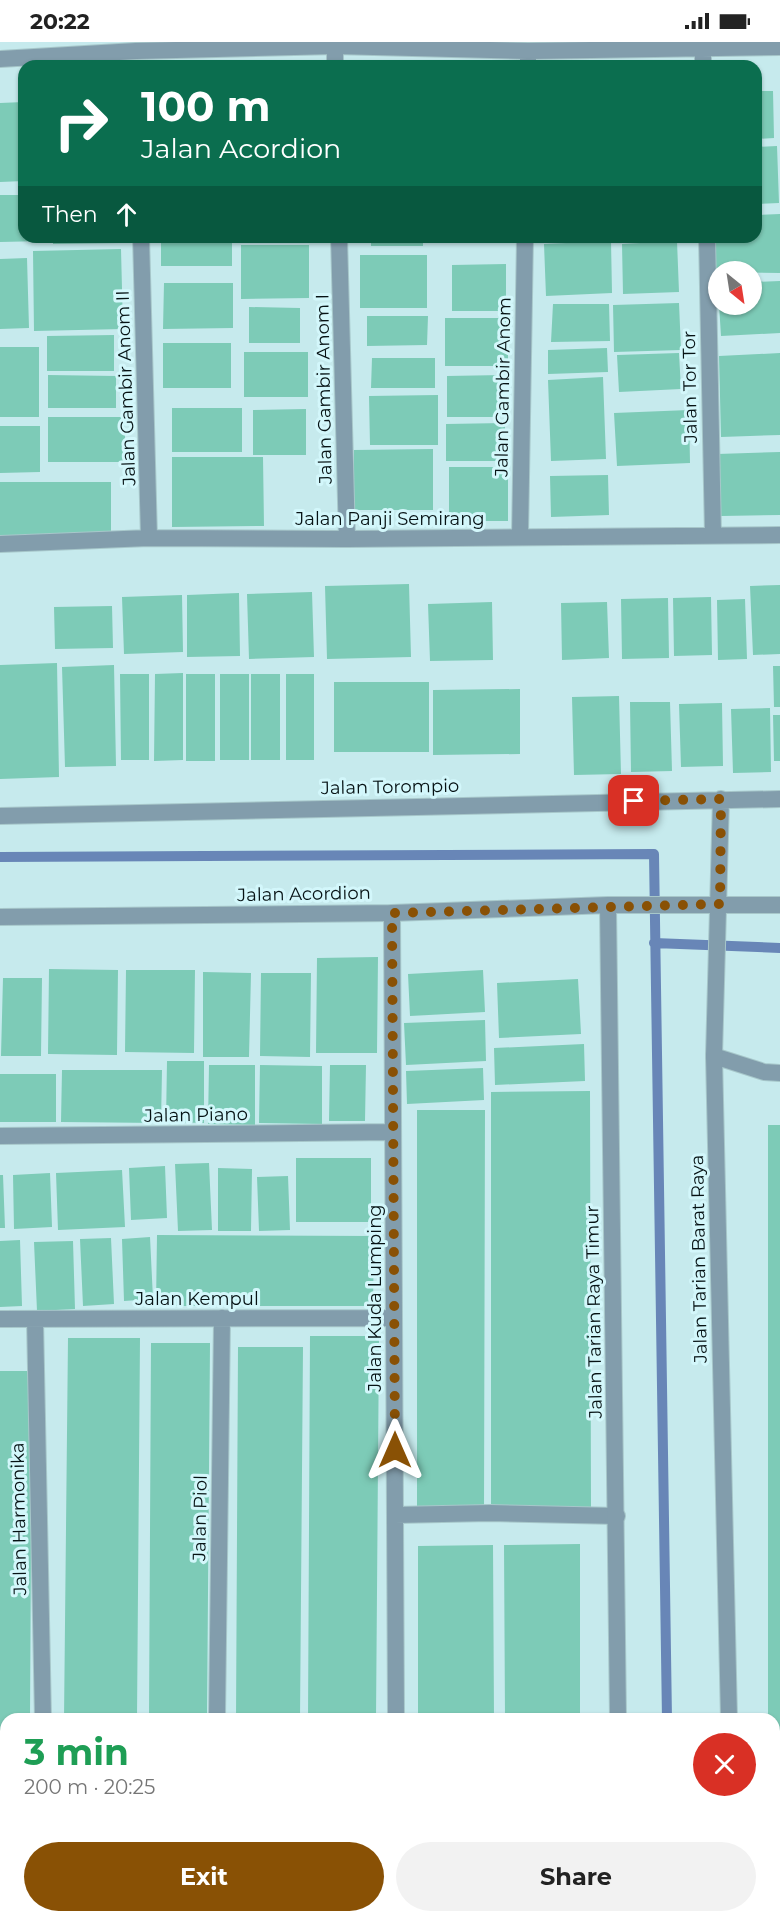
<!DOCTYPE html>
<meta charset="utf-8">
<style>
:root{--surface:#fff;--page:#f2f2f2;--text:#222;--muted:#767676;--accent:#895105}
body{margin:0;font-family:Montserrat,sans-serif;background:var(--page);color:var(--text);height:100vh;display:flex;flex-direction:column;font-size:22px;white-space:nowrap}
*{box-sizing:border-box;margin:0}
p{font-size:20px;color:var(--muted)}
.icon{flex:none;width:33px;height:33px;fill:none;stroke:currentColor;stroke-width:2;stroke-linecap:round;stroke-linejoin:round}
.map{position:relative;flex:1;overflow:hidden}
.drawer{position:absolute;left:0px;top:1671px;width:780px;height:210px;display:flex;flex-direction:column;background:var(--surface);border-radius:18px 18px 0 0;box-shadow:0 2px 4px #0004}
.drawer>*{flex:none}
.guide{position:absolute;left:18px;top:18px;width:744px;height:183px;border-radius:18px;box-shadow:0 2px 4px #0004;background:#0b6e4f;color:#fff;overflow:hidden}
.needle{width:39px;rotate:150deg}
.tools{position:absolute;left:708px;top:219px;display:grid;gap:12px}
.tools a{display:grid;place-items:center;width:54px;height:54px;border-radius:50%;background:var(--surface);box-shadow:0 2px 4px #0004;font-size:30px}
.pin{position:absolute;display:grid;place-items:center;width:51px;height:51px;color:#fff;margin:-26px;border-radius:12px;box-shadow:0 3px 9px #0006}
.me{position:absolute;width:66px;margin:-33px;rotate:0deg;stroke-linejoin:round;filter:drop-shadow(0 0 4px #0008)}
.turn{display:flex;align-items:center;gap:21px;height:126px;padding:0 24px;font-size:27px}
.turn .icon{width:78px;height:78px;stroke-width:2.5}
.turn b{display:block;font-size:42px;line-height:51px}
.then{display:flex;align-items:center;height:57px;padding:0 24px;background:#0003;gap:12px;font-size:22px}
.round{display:grid;place-items:center;flex:none;width:63px;height:63px;border-radius:32px;background:var(--page)}
.summary{display:flex;align-items:center;justify-content:space-between;height:102px;padding:0 24px}
h1{font-size:36px;font-weight:700;line-height:45px;color:#1e9e55}
.cta{display:flex;gap:12px;margin-top:auto;padding:12px 24px}
.cta a{flex:1;height:69px;border-radius:36px;background:var(--accent);color:#fff;font-size:24px;font-weight:700;line-height:69px;text-align:center}
.cta a+a{background:var(--page);color:var(--text)}
.status{display:flex;justify-content:space-between;align-items:center;height:42px;padding:0 30px;background:var(--surface);direction:ltr}
.status svg{height:16px;fill:currentColor}
.map>svg:first-child{display:block}
.lines{fill:none;stroke-linecap:round;stroke-linejoin:round}
.stream{stroke:#6886b7;stroke-width:10}
.building{fill:#7dcbb7}
.minor-casing{stroke:#a7c7ca;stroke-width:18}
.tertiary-casing{stroke:#a7c7ca;stroke-width:18}
.minor{stroke:#829dac;stroke-width:16}
.tertiary{stroke:#829dac;stroke-width:16}
.route{stroke:#895105;stroke-width:10;stroke-dasharray:0 18}
.labels{text-anchor:middle;stroke-width:6;stroke-linejoin:round;paint-order:stroke}
.street-label{font-size:18px;fill:#061214;stroke:#d3f7fb}
</style>
<div class="status"><b>20:22</b><svg viewBox="0 0 49 12"><path d="M0 12V9h3v3zM5 12V6h3v6zM10 12V3h3v9zM15 12V0h3v12zM26 1h20v11H26zM47 4h2v5h-2z"/></svg></div>
<div class="map">
<svg width="780" height="1881" viewBox="0 0 780 1881">
<rect width="100%" height="100%" fill="#c6eaed"/>
<g class="lines">
<path class="stream" d="M0,815l654,-3 13,865
M654,901l126,5
M670,1875v6"/>
</g>
<path class="building" d="M756,49h17l1,47 -18,1z
M24,60v79l-24,1v-79z
M777,104l2,57 -23,1v-57z
M0,153h24v42h20v4l-44,1z
M780,172v59l-62,-1v3l-3,1 -1,-39h42v-22z
M53,195h66v6l-66,1z
M161,195h71v29h-71z
M371,195h52v9h-52z
M446,195h65v3h-65z
M611,199l1,52 -66,3 -2,-52z
M677,199l2,51 -56,2 -1,-50z
M241,203h68v53l-68,1z
M121,207l2,80 -89,2 -1,-80z
M360,213h67v53h-67z
M27,216l2,70 -29,1v-70z
M506,222v47h-54v-46z
M780,239v52l-59,3 -2,-32h33v-22z
M164,241h69v45l-70,1z
M679,261l2,47 -67,2 -1,-47z
M553,262h56l1,37 -59,1z
M249,265l51,1v35h-51z
M367,274h61l-1,29 -60,1z
M445,276h63v48h-63z
M114,293v36h-67v-35z
M163,301h68v45h-68z
M0,305h39v70h-39z
M607,306l1,24 -60,2v-24z
M244,310h64v45h-64z
M679,311l2,36 -62,3 -2,-37z
M780,311v82l-59,2 -2,-81z
M372,316h63v30h-64z
M48,333l68,1v32h-68z
M503,333v42h-56v-41z
M603,335l3,82 -55,2 -3,-81z
M438,353v50h-68l-1,-49z
M172,366h70v44h-70z
M306,367v46h-53v-45z
M689,368l1,53 -73,3 -3,-53z
M48,375h77v45h-77z
M505,381v38h-59v-37z
M0,384h40v46l-40,1z
M433,407v61h-79v-60z
M780,410v63l-59,1 -4,-62z
M172,415h91l1,69 -92,1z
M449,425h59v54h-59z
M608,433l1,40 -58,2 -1,-41z
M0,440h111v53l-111,1z
M409,542l2,73 -84,2 -2,-73z
M780,543v69l-27,1 -3,-69z
M312,550l2,65 -65,2 -2,-65z
M239,551l1,63 -53,1v-62z
M182,553l1,57 -59,2 -2,-57z
M711,555l1,58 -38,1 -1,-58z
M668,556l1,60 -47,1 -1,-60z
M745,557l2,60 -29,1 -1,-60z
M492,560l1,58 -63,1 -2,-57z
M607,560l2,56 -47,2 -1,-57z
M112,564l1,42 -58,1 -1,-42z
M57,621l2,114 -59,2v-114z
M114,623l2,101 -51,1 -3,-100z
M773,624h7v41h-6z
M183,631v87l-29,1 1,-87z
M120,632h29v86h-28z
M186,632h29v87h-29z
M220,632h29v86h-29z
M251,632h29v86h-29z
M286,632h28v86h-28z
M334,640h95v70h-95z
M520,647v65l-87,1v-65z
M619,654l2,78 -47,1 -2,-78z
M630,660h40l2,69 -41,1z
M722,661l1,63 -42,1 -2,-63z
M770,666l1,64 -38,1 -2,-64z
M773,673h7v46h-6z
M378,915l-1,96h-61l1,-95z
M49,927l69,1 -1,85 -69,-1z
M126,928h69l-1,83 -69,-1z
M483,928l2,42 -75,4 -2,-42z
M203,930l48,1 -2,84h-46z
M261,931h50l-1,84 -50,-1z
M3,936h39l-1,78h-40z
M578,937l3,55 -82,4 -2,-55z
M485,978l1,41 -80,4 -2,-42z
M584,1002l1,37 -90,4 -1,-37z
M167,1019h37v62l-38,-1z
M209,1023h46v60l-47,-1z
M260,1023l62,1v58l-63,-1z
M330,1023h36l-1,56h-36z
M483,1026l1,32 -77,4 -1,-33z
M62,1028h100l-1,53 -100,-1z
M0,1032h56v48h-56z
M590,1049l1,418h-100v-417z
M417,1068h68l-1,403h-67z
M768,1083h12v695h-6v-101h-6z
M296,1116h75v64h-75z
M209,1121l3,67 -34,1 -3,-67z
M165,1124l2,52 -36,2 -2,-52z
M218,1126l34,1 -1,62h-33z
M122,1128l3,57 -67,3 -2,-57z
M50,1131l2,54 -38,2 -1,-54z
M0,1133h3l2,53h-5z
M288,1134l2,54 -31,1 -2,-54z
M157,1193l217,1 -1,70h-217z
M150,1195l3,62 -29,2 -2,-62z
M111,1196l3,66 -31,2 -3,-67z
M20,1198l2,66 -22,1v-66z
M73,1199l2,68 -38,2 -3,-69z
M310,1294h69l-3,383h-68z
M68,1296h72l-3,381h-73z
M151,1301h59l-3,376h-58z
M238,1305h65l-3,372h-64z
M0,1329h32l-2,348h-24v198h22v6h-28z
M580,1502v175h-75l-1,-174z
M493,1503l1,174h-76v-173z
M774,1823h6v58h-6z
M63,1875h72v6h-72z
M147,1875h58v6h-58z
M234,1875h65v6h-65z
M307,1875h68v6h-68z
M418,1875h75v6h-75z
M504,1875h76v6h-76z"/>
<g class="lines">
<defs>
<path id="minor" d="M335,4v20
M703,5v19
M0,17l136,-8 199,-5 193,5 252,-4
M528,24v-15
M141,195l8,301
M339,195l8,302
M707,195l6,298
M520,495l5,-300
M0,502l149,-6 198,1 433,-4
M392,871l4,806
M714,1014l50,16 16,1
M0,1094l393,-4
M0,1277l394,-1
M35,1277l8,400
M395,1473l95,-2 127,3
M217,1677l5,-401
M774,1793h6
M47,1875l1,6
M398,1875v6
M215,1881v-6"/>
<path id="tertiary" d="M721,757l-7,257 15,663
M0,774l780,-17
M608,863l10,814
M0,875l392,-4 216,-8h172
M621,1875v6
M733,1875v6"/>
</defs>
<use href="#minor" class="minor-casing"/>
<use href="#tertiary" class="tertiary-casing"/>
<use href="#minor" class="minor"/>
<use href="#tertiary" class="tertiary"/>
</g>
<g class="lines">
<path class="route" d="M395,1408l-3,-537 328,-9 1,-105 -87,2"/>
</g>
<g class="labels">
<g class="street-label">
<text transform="translate(503 345) rotate(-89)" y="6">Jalan Gambir Anom</text>
<text transform="translate(690 345) rotate(-91)" y="6">Jalan Tor Tor</text>
<text transform="translate(126 346) rotate(-92)" y="6">Jalan Gambir Anom II</text>
<text transform="translate(324 347) rotate(-91)" y="6">Jalan Gambir Anom I</text>
<text x="390" y="483">Jalan Panji Semirang</text>
<text transform="translate(390 745) rotate(-1)" y="6">Jalan Torompio</text>
<text transform="translate(304 852) rotate(-1)" y="6">Jalan Acordion</text>
<text transform="translate(196 1073) rotate(-1)" y="6">Jalan Piano</text>
<text transform="translate(699 1217) rotate(-91)" y="6">Jalan Tarian Barat Raya</text>
<text transform="translate(375 1256) rotate(-90)" y="6">Jalan Kuda Lumping</text>
<text x="197" y="1263">Jalan Kempul</text>
<text transform="translate(594 1270) rotate(-91)" y="6">Jalan Tarian Raya Timur</text>
<text transform="translate(200 1476) rotate(-89)" y="6">Jalan Piol</text>
<text transform="translate(19 1477) rotate(-91)" y="6">Jalan Harmonika</text>
</g>
</g>
</svg>
<div class="tools">
<a><svg class="needle" viewBox="-14 -14 28 28"><path d="M0-13l5 13h-10z" fill="#e53935"/><path d="M0 13l5-13h-10z" fill="#767676"/></svg></a>
</div>
<div class="pin" style="left:634px;top:759px;background:#d93025"><svg class="icon" aria-label="arrive" viewBox="0 0 24 24"><path d="M6 21V4h12l-3 4 3 4H6"/></svg></div>
<svg class="me" style="left:395px;top:1408px" viewBox="-20 -20 40 40"><path d="M0-17L14 15 0 8-14 15z" fill="#895105" stroke="#fff" stroke-width="4"/></svg>
<div class="guide">
<div class="turn"><svg class="icon" aria-label="right" viewBox="0 0 24 24"><path d="M7 20v-9h11M14 6l5 5-5 5"/></svg><div><b>100 m</b>Jalan Acordion</div></div>
<div class="then">Then<svg class="icon" aria-label="ahead" viewBox="0 0 24 24"><path d="M12 20V5M6 11l6-6 6 6"/></svg></div>
</div>
<section class="drawer">
<div class="summary"><div><h1>3 min</h1><p>200 m · 20:25</p></div><a class="round" style="background:#d93025;color:#fff"><svg class="icon" aria-label="close" viewBox="0 0 24 24"><path d="M6 6l12 12M18 6L6 18"/></svg></a></div>
<div class="cta"><a>Exit</a><a>Share</a></div>
</section>
</div>
